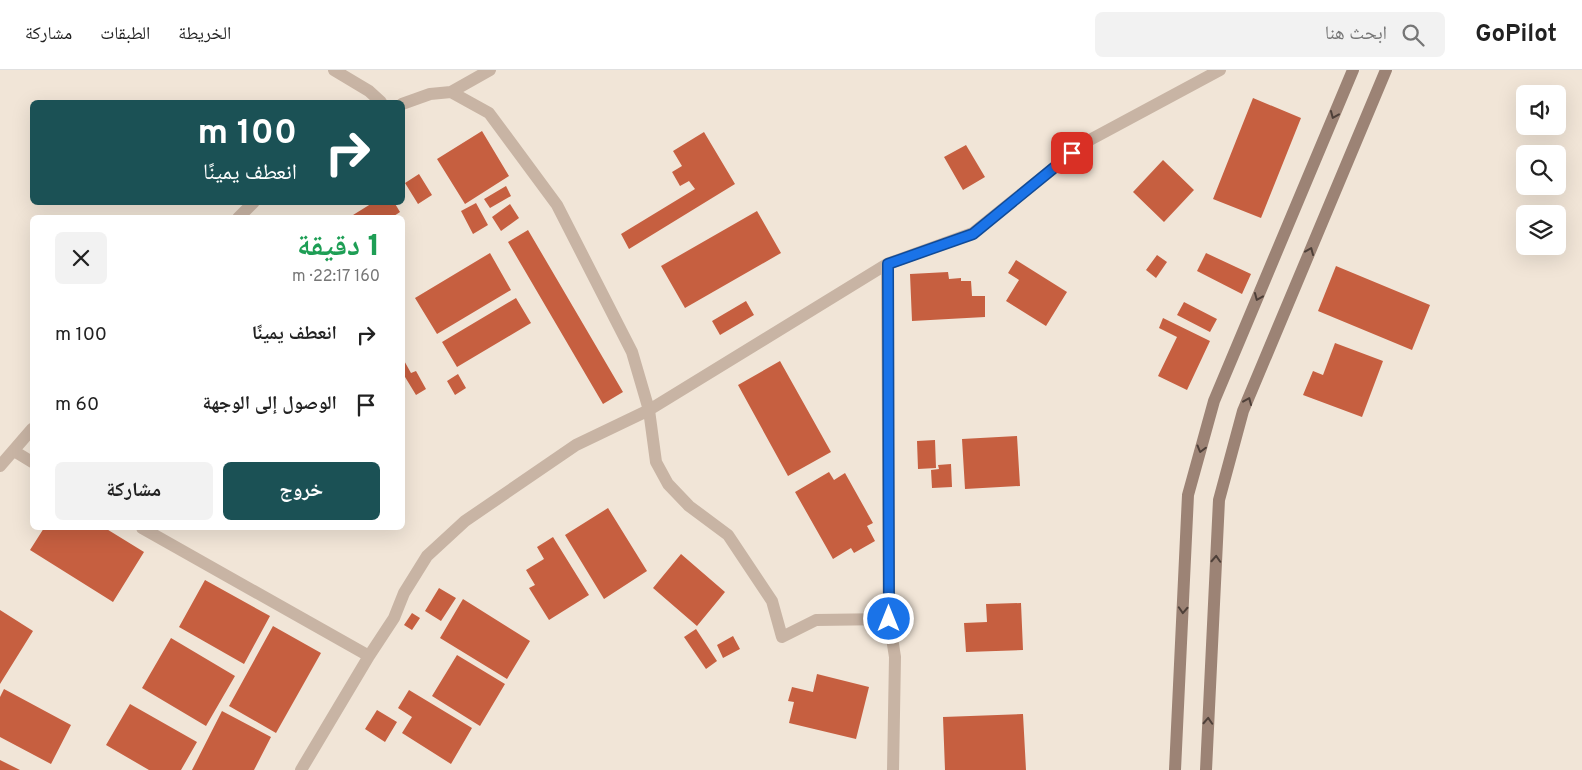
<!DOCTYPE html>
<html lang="ar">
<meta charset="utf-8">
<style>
:root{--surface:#fff;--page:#f2f2f2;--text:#222;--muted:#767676;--line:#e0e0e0;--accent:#1b5155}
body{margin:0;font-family:Overpass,"Noto Naskh Arabic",sans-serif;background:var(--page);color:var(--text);direction:rtl;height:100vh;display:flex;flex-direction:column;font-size:19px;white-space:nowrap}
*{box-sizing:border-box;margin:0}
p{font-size:16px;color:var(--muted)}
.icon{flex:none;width:28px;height:28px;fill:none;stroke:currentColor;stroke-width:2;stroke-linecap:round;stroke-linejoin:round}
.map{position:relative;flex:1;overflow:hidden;direction:ltr}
.drawer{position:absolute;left:30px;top:145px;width:375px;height:315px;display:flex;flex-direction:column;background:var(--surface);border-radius:8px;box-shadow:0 5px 20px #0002;direction:rtl}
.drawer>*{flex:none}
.hud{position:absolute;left:30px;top:30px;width:375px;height:105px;border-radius:8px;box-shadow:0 5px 20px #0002;direction:rtl;background:#1b5155;color:#fff;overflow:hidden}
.tools{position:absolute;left:1516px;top:15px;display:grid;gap:10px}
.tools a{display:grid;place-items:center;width:50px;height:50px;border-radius:8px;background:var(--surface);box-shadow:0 5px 20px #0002;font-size:25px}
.pin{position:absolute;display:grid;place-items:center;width:42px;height:42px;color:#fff;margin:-21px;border-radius:10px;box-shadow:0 2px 8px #0006}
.me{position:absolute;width:55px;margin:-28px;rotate:0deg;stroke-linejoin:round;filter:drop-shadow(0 0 4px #0008)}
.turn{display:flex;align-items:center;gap:18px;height:105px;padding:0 25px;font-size:22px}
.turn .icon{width:65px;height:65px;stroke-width:2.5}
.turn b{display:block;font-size:35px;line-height:42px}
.round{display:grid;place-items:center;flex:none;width:52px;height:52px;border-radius:8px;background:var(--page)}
.head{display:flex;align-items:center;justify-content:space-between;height:85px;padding:0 25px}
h1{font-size:30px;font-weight:800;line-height:38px;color:#1e9e55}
.button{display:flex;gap:10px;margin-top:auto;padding:10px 25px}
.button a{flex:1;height:58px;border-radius:8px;background:var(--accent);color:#fff;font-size:20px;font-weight:800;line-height:58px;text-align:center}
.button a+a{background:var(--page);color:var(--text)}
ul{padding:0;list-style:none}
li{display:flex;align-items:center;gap:15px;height:70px;padding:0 25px}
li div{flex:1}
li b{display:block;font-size:19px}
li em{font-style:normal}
header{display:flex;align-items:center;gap:30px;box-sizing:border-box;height:70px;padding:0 25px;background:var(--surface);border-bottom:1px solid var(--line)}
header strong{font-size:24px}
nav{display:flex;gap:28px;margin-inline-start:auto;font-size:18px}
.search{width:350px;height:45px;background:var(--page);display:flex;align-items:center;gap:12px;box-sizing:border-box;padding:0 18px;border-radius:8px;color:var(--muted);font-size:19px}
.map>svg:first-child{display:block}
.building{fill:#c65f40}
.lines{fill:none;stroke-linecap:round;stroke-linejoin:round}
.street{stroke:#c8b4a4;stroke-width:12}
.secondary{stroke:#9c8375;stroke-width:12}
.oneway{stroke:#4e4039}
.route-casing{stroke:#114b97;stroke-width:12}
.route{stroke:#1a73e8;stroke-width:9}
</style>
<header>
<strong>GoPilot</strong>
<div class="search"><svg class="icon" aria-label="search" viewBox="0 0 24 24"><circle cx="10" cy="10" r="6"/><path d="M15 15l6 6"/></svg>ابحث هنا</div>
<nav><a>الخريطة</a><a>الطبقات</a><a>مشاركة</a></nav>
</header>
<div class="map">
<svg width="1582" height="700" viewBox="0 0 1582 700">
<rect width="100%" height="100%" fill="#f1e5d7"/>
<path class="building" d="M1253,28l48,20 -40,100 -48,-19z
M482,61l27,45 -44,28 -28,-45z
M704,62l31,52 -106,65 -8,-15 74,-45 -6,-8 -9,5 -8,-14 10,-6 -9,-15z
M966,75l19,32 -22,13 -19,-33z
M1163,90l31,30 -30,32 -31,-30z
M419,104l13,21 -14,9 -13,-21z
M506,116l5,10 -21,12 -6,-9z
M374,132h20l6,10 -9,6h-36l-2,-3z
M476,133l12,22 -15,9 -12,-23z
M510,134l9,14 -18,13 -9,-14z
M757,141l24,42 -96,55 -24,-42z
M528,160l95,162 -20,12 -95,-162z
M490,183l21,37 -74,44 -22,-36z
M1206,183l45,21 -9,20 -45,-23z
M1157,185l10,7 -11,16 -10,-8z
M1016,190l51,32 -21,34 -40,-25 13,-21 -11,-7z
M1336,196l94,39 -18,45 -94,-39z
M948,202l1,7 12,-1v3h10l1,15h13v21l-73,4 -2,-47z
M516,228l15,25 -74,44 -15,-25z
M746,231l8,14 -34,20 -8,-14z
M1184,232l33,17 -7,13 -33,-17z
M1163,248l47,23 -23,49 -29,-14 19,-39 -18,-9z
M1335,273l48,18 -21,56 -59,-22 10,-24 10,4z
M402,287l9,16 5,-2 10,18 -10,6 -14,-23z
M780,291l51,91 -43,24 -50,-91z
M458,304l8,14 -11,7 -8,-14z
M1017,366l3,50 -55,3 -3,-50z
M935,370l1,28 -18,1 -1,-28z
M951,394l1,23 -20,1 -1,-18 8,-1 -1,-4z
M829,402l5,8 11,-7 28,50 -6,3 8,15 -21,12 -3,-5 -18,11 -38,-67z
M608,438l39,63 -43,28 -39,-64z
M44,458h61l39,24 -31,50 -83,-52z
M553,467l36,58 -40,25 -20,-32 6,-3 -9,-15 18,-11 -7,-12z
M681,484l44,38 -28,34 -44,-38z
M205,510l65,36 -26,48 -65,-37z
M439,518l17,10 -15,23 -16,-10z
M463,529l67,42 -23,38 -67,-41z
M1021,533l2,47 -57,2 -2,-29 23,-1 -1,-18z
M0,540l33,21 -33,53z
M412,543l8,5 -8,12 -8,-5z
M273,556l48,27 -45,80 -47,-27z
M696,559l21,32 -11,8 -22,-32z
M733,566l7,13 -17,9 -6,-13z
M171,568l64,38 -29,50 -64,-38z
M457,585l48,29 -25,42 -48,-30z
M817,604l52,13 -13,52 -67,-16 5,-21 -6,-1 4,-14 21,5z
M4,619l67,36 -20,39 -51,-27v-40z
M409,620l63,38 -21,36 -49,-31 10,-16 -14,-9z
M130,634l67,38 -16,28h-32l-43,-25z
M377,640l20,12 -12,20 -20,-13z
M222,641l49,26 -17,33h-62z
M1023,644l3,56h-81l-2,-53z
M0,690l20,10h-20z"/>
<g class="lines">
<path class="street" d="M334,0l35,21 12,11
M451,22l39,-22
M402,34l28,-10 21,-2 38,21 68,92 75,147 17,58 7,52 12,22 21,22 39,29 44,66 10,36 34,-17 73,-1 6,38 -2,113
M238,148l16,-16
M887,194l2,355
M14,381l18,11
M0,396l32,-37
M142,458l227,128 25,-38 10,-25 23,-37 38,-35 111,-76 73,-35 238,-146 86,-31 113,-91 134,-72
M301,700l68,-114"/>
<path class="secondary" d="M1175,700l13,-275 26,-94 139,-331
M1206,700l13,-270 24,-89 143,-341"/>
</g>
<defs><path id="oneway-chevron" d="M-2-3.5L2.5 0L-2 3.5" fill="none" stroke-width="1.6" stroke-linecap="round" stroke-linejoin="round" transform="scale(1.25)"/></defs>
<g class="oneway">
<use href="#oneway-chevron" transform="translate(1334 45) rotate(113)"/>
<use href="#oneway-chevron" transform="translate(1310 181) rotate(-67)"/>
<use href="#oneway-chevron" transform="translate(1258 227) rotate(113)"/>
<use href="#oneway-chevron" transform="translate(1248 331) rotate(-67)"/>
<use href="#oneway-chevron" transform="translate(1201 379) rotate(105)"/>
<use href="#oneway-chevron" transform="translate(1216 489) rotate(-87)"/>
<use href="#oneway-chevron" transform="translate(1183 540) rotate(93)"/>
<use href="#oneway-chevron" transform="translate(1208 651) rotate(-87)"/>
</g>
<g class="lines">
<defs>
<path id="route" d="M889,549l-1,-355 85,-30 99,-81"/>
</defs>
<use href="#route" class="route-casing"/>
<use href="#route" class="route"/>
</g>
</svg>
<div class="tools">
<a><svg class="icon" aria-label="sound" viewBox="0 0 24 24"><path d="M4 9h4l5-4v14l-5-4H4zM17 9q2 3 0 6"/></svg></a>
<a><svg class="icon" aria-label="search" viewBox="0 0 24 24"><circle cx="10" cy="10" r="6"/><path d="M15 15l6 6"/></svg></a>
<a><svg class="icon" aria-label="layers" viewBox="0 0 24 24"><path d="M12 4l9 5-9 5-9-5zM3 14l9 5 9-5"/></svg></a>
</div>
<div class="pin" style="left:1072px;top:83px;background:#d93025"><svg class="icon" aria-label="arrive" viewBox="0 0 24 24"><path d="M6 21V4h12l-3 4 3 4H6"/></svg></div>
<svg class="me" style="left:889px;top:549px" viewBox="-20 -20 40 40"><circle r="17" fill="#1a73e8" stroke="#fff" stroke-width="3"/><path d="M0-11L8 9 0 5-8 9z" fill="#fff"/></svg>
<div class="hud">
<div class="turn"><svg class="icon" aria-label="right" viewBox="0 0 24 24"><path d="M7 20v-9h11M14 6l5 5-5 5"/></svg><div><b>100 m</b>انعطف يمينًا</div></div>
</div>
<section class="drawer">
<div class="head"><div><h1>1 دقيقة</h1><p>160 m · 22:17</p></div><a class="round"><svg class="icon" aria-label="close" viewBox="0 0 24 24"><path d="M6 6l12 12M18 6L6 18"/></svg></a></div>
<ul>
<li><svg class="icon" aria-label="right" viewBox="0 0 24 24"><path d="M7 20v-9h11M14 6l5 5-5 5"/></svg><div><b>انعطف يمينًا</b></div><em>100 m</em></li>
<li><svg class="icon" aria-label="arrive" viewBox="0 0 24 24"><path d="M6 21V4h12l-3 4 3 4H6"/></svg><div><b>الوصول إلى الوجهة</b></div><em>60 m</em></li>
</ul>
<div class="button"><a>خروج</a><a>مشاركة</a></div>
</section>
</div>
